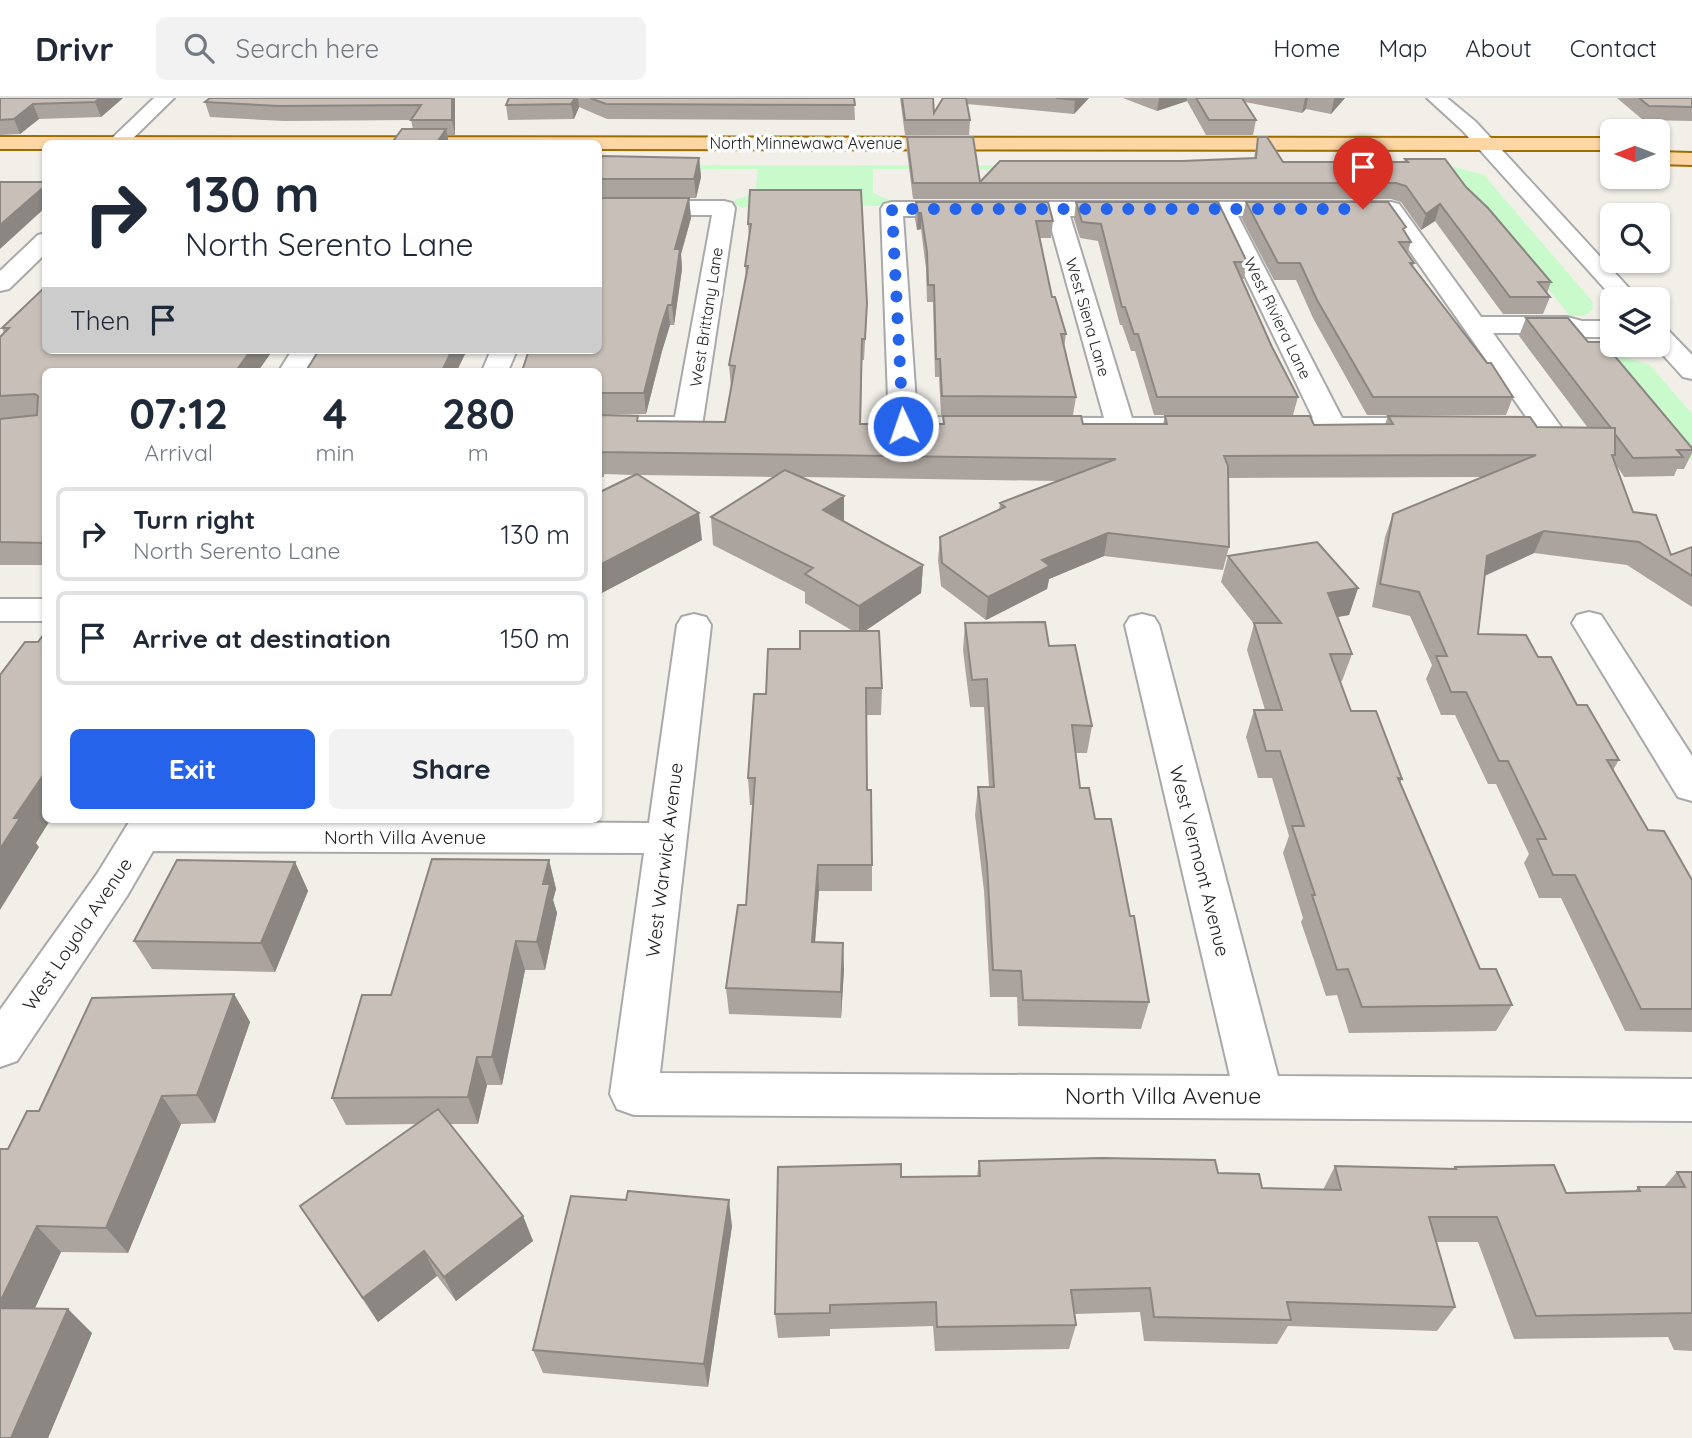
<!DOCTYPE html>
<style>
:root{--surface:#fff;--page:#f2f2f3;--text:#1f2937;--muted:#747a83;--line:#e0e1e3;--accent:#2563eb}
body{margin:0;font-family:Quicksand,sans-serif;background:var(--page);color:var(--text);height:100vh;display:flex;flex-direction:column;font-size:26px;white-space:nowrap}
*{box-sizing:border-box;margin:0}
p{font-size:23px;color:var(--muted)}
.icon{flex:none;width:38px;height:38px;fill:none;stroke:currentColor;stroke-width:2;stroke-linecap:round;stroke-linejoin:round}
.map{position:relative;flex:1;overflow:hidden}
.details{position:absolute;left:42px;top:270px;width:560px;height:455px;display:flex;flex-direction:column;background:var(--surface);border-radius:10px;box-shadow:0 2px 5px #0004}
.details>*{flex:none}
.guide{position:absolute;left:42px;top:42px;width:560px;height:214px;border-radius:10px;box-shadow:0 2px 5px #0004;background:#fff;color:var(--text);overflow:hidden}
.needle{width:46px;rotate:270deg}
.controls{position:absolute;left:1600px;top:21px;display:grid;gap:14px}
.controls a{display:grid;place-items:center;width:70px;height:70px;border-radius:10px;background:var(--surface);box-shadow:0 2px 5px #0004;font-size:35px}
.pin{position:absolute;display:grid;place-items:center;width:60px;height:60px;color:#fff;margin:-72px -30px;border-radius:50% 50% 50% 0;rotate:-45deg;box-shadow:0 0 7px #0007}
.pin .icon{rotate:45deg}
.me{position:absolute;width:77px;margin:-38px;rotate:357deg;stroke-linejoin:round;filter:drop-shadow(0 0 5px #0008)}
.turn{display:flex;align-items:center;gap:24px;height:147px;padding:0 28px;font-size:32px}
.turn .icon{width:91px;height:91px;stroke-width:2.5}
.turn b{display:block;font-size:49px;line-height:60px}
.then{display:flex;align-items:center;height:66px;padding:0 28px;background:#0003;gap:14px;font-size:26px}
.eta{display:flex;justify-content:space-evenly;align-items:center;height:119px;text-align:center}
.eta b{font-size:42px;font-weight:800;line-height:49px}
.primary-button{display:flex;gap:14px;margin-top:auto;padding:14px 28px}
.primary-button a{flex:1;height:80px;border-radius:10px;background:var(--accent);color:#fff;font-size:28px;font-weight:800;line-height:80px;text-align:center}
.primary-button a+a{background:var(--page);color:var(--text)}
ul{padding:0;list-style:none}
li{display:flex;align-items:center;gap:21px;height:94px;margin:0 14px 10px;padding:0 14px;border:4px solid var(--line);border-radius:10px}
li div{flex:1}
li b{display:block;font-size:26px}
li em{font-style:normal}
header{display:flex;align-items:center;gap:42px;box-sizing:border-box;height:98px;padding:0 35px;background:var(--surface);border-bottom:2px solid var(--line)}
header strong{font-size:33px}
nav{display:flex;gap:38px;margin-inline-start:auto;font-size:24px}
.search{width:490px;height:63px;background:var(--page);display:flex;align-items:center;gap:18px;box-sizing:border-box;padding:0 24px;border-radius:10px;color:var(--muted);font-size:26px}
.map>svg:first-child{display:block}
.park{fill:#c8facc}
.lines{fill:none;stroke-linecap:round;stroke-linejoin:round}
.minor-casing{stroke:#a9a9a9;stroke-width:4}
.major-casing{stroke:#a06b00;stroke-width:4}
.minor{fill:#fff;fill-rule:evenodd}
.major{fill:#fcd6a4;fill-rule:evenodd}
.wall{fill:#aba49e}
.shaded-wall{fill:#8b8681}
.building{fill:#c7bfb8;stroke:#8b8681;stroke-width:2}
.route{stroke:#2563eb;stroke-width:12;stroke-dasharray:0 21.6}
.labels{text-anchor:middle;stroke-width:7;stroke-linejoin:round;paint-order:stroke}
.far-street-label{font-size:16px;fill:#222;stroke:#fff}
.street-label{font-size:19px;fill:#222;stroke:#fff}
.near-street-label{font-size:23px;fill:#222;stroke:#fff}
</style>
<header>
<strong>Drivr</strong>
<div class="search"><svg class="icon" aria-label="search" viewBox="0 0 24 24"><circle cx="10" cy="10" r="6"/><path d="M15 15l6 6"/></svg>Search here</div>
<nav><a>Home</a><a>Map</a><a>About</a><a>Contact</a></nav>
</header>
<div class="map">
<svg width="1692" height="1340" viewBox="0 0 1692 1340">
<rect width="100%" height="100%" fill="#f2efe9"/>
<path class="park" d="M598,67l853,1 33,9 108,126 1,8 -9,7h-14l-113,-140 -15,-5 -569,-2v24l19,8 -13,5 -126,-1 -11,3 -12,-6 25,-9 3,-24 -159,1z
M1600,252l50,15 42,49v47z"/>
<g class="lines">
<defs>
<path id="minor" d="M154,0h20l-47,46h-21z
M1427,0h20l29,24 163,177h-25l-152,-169z
M598,103h126l8,2 3,5 -33,218 -4,6 -10,3h-90v-18h77l37,-202h-114z
M892,104h499l8,2 82,113h86l15,4h30v16h-32l-15,-4h-72l68,94 -4,6 -10,3 -644,-1 -10,-3 -4,-6 -8,-217 3,-5zM903,118h145l56,202 -187,-1zM1070,118h146l97,202h-181zM1238,118h147l142,202h-185z
M46,135v20l-37,36 -9,2v-20l38,-36z
M1657,227l9,3 26,27v24l-9,-2 -29,-32h3z
M292,252h26l-13,21h-26z
M491,252h26l-9,21h-26z
M0,501h46v22h-46z
M1589,514l12,3 91,141v45l-14,-4 -106,-174 5,-8z
M694,516l12,3 5,8 -51,448 570,3 -105,-451 5,-8 12,-3 12,3 5,8 119,451 414,3v42l-1058,-6 -17,-6 -7,-15 34,-241 -491,-2 -26,45 -110,165 -17,6v-57l97,-136 34,-55 518,4 28,-198 5,-8z"/>
<path id="major" d="M0,39l1612,1v12l-1014,-1v-5h-552v5h-46z
M1657,54l35,1v12l-35,-1z"/>
</defs>
<use href="#minor" class="minor-casing"/>
<use href="#major" class="major-casing"/>
<use href="#minor" class="minor"/>
<use href="#major" class="major"/>
</g>
<path class="wall" d="M0,0h123l-22,19 -62,2 -19,15 -20,1z
M210,0h245v37h-8l2,9 -36,-15 -2,-9 -127,1 -74,-4 -5,-15z
M509,0h345l1,22 -248,-1 -28,-12 -5,12 -66,1 -2,-15z
M900,0h33l1,15 9,-15h146l-15,16 -107,-10 3,16 -1,15h-64z
M1123,0h222l-14,16 -25,-5 -4,4 -57,-11 11,18 -3,15h-47l-19,-34 -30,10z
M1617,0h75v23l-49,-1z
M907,39l73,45 202,-21 72,-3 4,-21 25,25h121l1,-3 61,28 85,95 -4,11 3,4 -7,17h-40l-68,-93 -14,9 -20,-28 -10,-3h-478l-6,-47z
M699,60l2,19 -5,21h-98v-34z
M750,92l116,134 -2,36h-2l-1,64h82v-8l140,8h80l2,-8 149,9 71,-1 3,-8 149,11 51,1 -69,-92 7,-18 62,24 104,106v5l-8,16h-7l-3,7 -50,1 -7,-11 16,46 38,43 21,-8v60l-65,-42 -93,-12 -49,23 -7,58 60,23 39,48 42,55 -6,10 35,60 44,50v152l-67,-1 -64,-133h-22l-15,-35 5,-9 -33,-70h-8l-33,-69h-14l-15,-36 6,-14 -22,-49 -38,-9 13,-70 8,-23 89,-37 -254,1 1,69 -6,23 -119,-14 -55,23 -2,10 -61,31 -45,-34 -3,-26 2,-23 59,-27 1,-7 58,-22 -256,-4 42,19v25l79,44 -2,28 -56,38 17,57 -1,27h-15l1,75 5,75v26h-53l-4,51 29,27 -3,49 -112,-4 -3,-26 20,-83 7,-100h-3l-2,-27 18,-84 34,-45 53,-18 -48,-28v-11l-92,-47 -2,-28 63,-40 -135,-2 63,65 -104,55v-102l36,-18 -30,-1v3h-6v-106l91,-173 2,20 -10,36 1,15 -8,56h-4l-8,26 -16,63 -47,1 40,6 86,1 6,-35 -2,-22 17,-88 -1,-11 4,-27 -1,-15z
M916,104l137,19 -2,17h-12l13,59 14,37 -2,14 12,49 -3,18h-132l-2,-38h-4l-2,-75h-6l-1,-33 -5,-40 -4,1 -2,-11z
M1076,104l171,60 -3,17h-2l30,68 26,50 -5,18h-139l-19,-64h-4l-9,-26h-2l-22,-84 -18,-3 -6,-19z
M1246,104l159,30 6,10 -4,12 7,9 -1,3 100,131 -7,18h-139l-54,-97 -17,-38h-22l-32,-61z
M46,188v64h44l-1,1h8l1,-1h175l-15,21h-212v194h-46v-228l4,-4 -2,-5z
M1228,458l130,32 -9,27 -12,2 15,37 -10,27h-2l11,30 51,68 -2,4 80,186 32,36 -16,26 -147,2 -12,-38 -11,1 -25,-74 2,-4 -20,-65 6,-17 -17,-58h-14l-12,-41 8,-27h11l-18,-60 7,-26 -33,-42z
M965,525l84,23 43,80 -5,27h-11l4,35 15,31 35,97 19,86 -8,27 -123,-3 -1,-29h-27l-6,-106 -9,-76 3,-28h11l-5,-80h-14l-7,-57z
M549,762l7,29 -3,11 4,13 -12,57h-20l-23,115h-15l-9,39h-28l73,92 10,25 -77,60 -19,-25 -59,46 -62,-91 -16,-25 116,-82 -70,1 -14,-27 59,-103z
M295,764l13,29 -33,81 -123,-3 -18,-28z
M234,896l16,28 -35,101 -34,1 -53,129 -67,-1 -27,56 58,25 -44,105h-48l8,-289 31,-38z
M979,1063l239,12 44,15 61,2 12,-24 119,3 1,-2 111,26 69,-2 3,-4h26l13,-15h15v179l-18,-1 -6,-13 -154,2 -36,-97h-42l19,65 -18,24 -149,-5 -11,18 -133,-3 -4,-29 -65,2 1,11 -7,24 -134,2 -2,-25 -103,3v7l-52,2 -3,-24 126,-137 76,-1z
M732,1128l-24,161 -165,-14 -10,-23z"/>
<path class="shaded-wall" d="M100,0h23l-22,19 -6,-15z
M452,0h3v37l-3,-15z
M575,0h3l1,9 -5,12 -3,-15z
M1077,0h12l-15,16 1,-14z
M1159,0h28v3l-30,10z
M1305,0h3l-2,11 -4,4z
M1335,0h10l-14,16 3,-15z
M33,6l6,15 -19,15 -6,-15z
M446,31l3,15h-13z
M699,60l2,19 -5,21 -2,-19z
M46,87v22l-46,42v-24z
M689,100l2,20 -10,36 1,15 -8,56 -2,-20 3,-56z
M1440,106l-5,17 -14,9 5,-16z
M918,115h3v16l-4,1z
M668,207l2,20 -8,26 -16,63 -2,-21 16,-63z
M66,252h24l-15,19z
M251,252h22l-15,21h-22z
M452,252h15l-10,21h-15z
M844,398v28l-21,-14z
M699,415l3,27 -104,55v-29z
M1544,433l-10,22 -57,26 10,-23z
M1108,435l-4,23 -55,23 -2,10 -61,31 2,-23 54,-37z
M923,467l-2,28 -62,42v-29z
M1358,490l-9,27 -30,5 9,-27z
M598,608l3,16 -3,17z
M46,673v48h5l-15,24 3,4 -39,63v-61l14,-31z
M549,762l7,29 -3,11 4,13 -12,57 -8,-28 6,-58z
M295,764l13,29 -33,81 -14,-29z
M818,767l1,26 -6,77 -1,-26z
M516,843l9,29 -23,115 -10,-28z
M843,845l1,26 -3,49v-26z
M234,896l16,28 -35,101 -18,-28z
M477,959l10,28 -9,39 -10,-27z
M162,998l19,28 -53,129 -22,-25z
M729,1102l3,26 -24,161 -4,-23z
M523,1118l10,25 -77,60 -12,-24z
M37,1128l24,26 -37,80 -24,-22v-8z
M424,1153l13,25 -59,46 -15,-24z
M68,1211l24,24 -44,105h-37z"/>
<path class="building" d="M0,0h100l-5,4 -62,2 -19,15 -14,1z
M210,0h242v22h-41l10,-15 -142,1 -74,-4z
M509,0h66l-4,6 -65,1z
M590,0h264l1,7 -249,-1z
M902,0h31l1,15 9,-15h23l4,22h-65z
M1056,0h21l-2,2z
M1196,0h46l14,22h-47z
M1639,0h53v9l-43,-1z
M402,31h44l-10,15h-45z
M907,39h66l7,45 20,-21h182l74,-3 2,-21h9l16,25h125l-3,-3h40l21,28 22,21 63,74h-13l12,15h-40l-70,-93 -14,10 -20,-28 -10,-3h-483z
M602,58l97,2 -5,21h-96v-15z
M0,84h46v3l-46,40z
M750,92h111l6,113 -2,36h-3l-2,85h84l-1,-8h138l2,8h84l-2,-8h145l4,9 79,-1 -5,-8 142,1 7,10 78,1v27h-3l21,57 23,3 15,40 21,-8v29l-53,-34 -95,-11 -57,25 -9,78 48,1 12,22h13l26,48h10l32,55h-12l41,70 16,1 28,49v129h-51l-66,-134h-22l-16,-36h9l-38,-78h-9l-33,-69h-15l-15,-36h11l-28,-64 -39,-8 13,-70 143,-59 -312,1 4,10 1,81 -121,-14 -66,27 8,6 -62,31 -46,-34 -2,-26 65,-30 -5,-4 116,-44 -518,-7v-37l40,1 -1,5 88,1 10,-56 -6,-1 19,-99h-3l6,-42h-3z
M598,100h91l-14,51h5l-8,56h-4l-8,25 -16,63h-46v-22h-76l7,-21h69z
M916,104h132l5,19h-17l16,76h3l11,37h-5l15,63 -134,-1 -2,-37h-4l-2,-74h-6l-1,-33 -6,-39h-3z
M1076,104h142l29,60h-13l38,85 26,50h-141l-19,-63h-4l-9,-27h-3l-21,-83 -19,-2z
M1246,104h142l18,25 -3,2 8,13h-12l15,21h-4l77,100h4l22,34h-140l-56,-97 -17,-37h-22z
M46,188v64h20v2l31,-1 1,-1h153l-15,21h-190v172l-46,-1v-123l37,-4 1,-19 -3,-2 -35,2v-59l9,-9h-7z
M1526,220h42l20,24h15l89,106v2h-15l6,7 -50,1 -18,-24v-6h-4z
M319,252h133l-10,21h-136z
M785,372l59,26 -21,14 100,55 -64,41 -54,-32 8,-6 -102,-51z
M637,376l62,39 -101,53v-73z
M1317,444l41,46 -30,5 24,61h-22l21,57h25l26,68 -4,-1 82,191h16l16,36 -150,2 -14,-38 -11,1 -25,-75h3l-23,-69h12l-24,-75h-14l-12,-41h28l-28,-87h27l-53,-67z
M1045,524l4,24 26,-1 17,81 -20,-1 8,63h9l6,31h16l19,97h4l15,86 -126,-2 -2,-29 -28,-1 -6,-106 -9,-77h16l-7,-108 -15,1 -7,-57z
M46,533v140l-32,47h6l-20,31v-174l25,-33h13z
M800,533h79l3,57h-16l1,102h4l1,75h-54l-6,77 31,1 -2,49 -115,-4 12,-83h8l9,-127h-7l6,-84h12l2,-45h32z
M432,761l117,1 -6,24h7l-13,58 -21,-1 -24,116h-15l-9,40 -136,1 30,-103h29z
M177,762l118,2 -34,81 -127,-2z
M234,896l-37,101 -35,1 -56,132 -69,-2 -37,76v-153h8l19,-38h12l53,-113z
M438,1011l85,107 -79,61 -20,-26 -61,47 -63,-92z
M1101,1060l114,2 3,13 41,1 3,14 79,2 -6,-24 121,3 -1,-2 99,-2 12,28 74,-2 -2,-4h47l-8,-15h15v141l-156,3 -39,-99h-68l26,90 -168,-5 4,18 -137,-3 -4,-29 -79,2 5,35 -139,2 -1,-25 -106,3v8l-55,1 3,-147 123,-3v13l79,-1 -1,-15z
M628,1093l101,9 -25,164 -171,-14 38,-154 55,4z
M0,1210l68,1 -57,129h-11z"/>
<g class="lines">
<path class="route" d="M903,328l-11,-217h471"/>
</g>
<g class="labels">
<g class="far-street-label">
<text x="806" y="51">North Minnewawa Avenue</text>
<text transform="translate(706 219) rotate(-81)" y="6">West Brittany Lane</text>
<text transform="translate(1088 219) rotate(74)" y="6">West Siena Lane</text>
<text transform="translate(1278 220) rotate(64)" y="6">West Riviera Lane</text>
</g>
<g class="street-label">
<text x="405" y="746">North Villa Avenue</text>
<text transform="translate(664 762) rotate(-83)" y="7">West Warwick Avenue</text>
<text transform="translate(1200 763) rotate(76)" y="7">West Vermont Avenue</text>
<text transform="translate(77 836) rotate(-56)" y="7">West Loyola Avenue</text>
</g>
<g class="near-street-label">
<text x="1163" y="1006">North Villa Avenue</text>
</g>
</g>
</svg>
<div class="controls">
<a><svg class="needle" viewBox="-14 -14 28 28"><path d="M0-13l5 13h-10z" fill="#e53935"/><path d="M0 13l5-13h-10z" fill="#747a83"/></svg></a>
<a><svg class="icon" aria-label="search" viewBox="0 0 24 24"><circle cx="10" cy="10" r="6"/><path d="M15 15l6 6"/></svg></a>
<a><svg class="icon" aria-label="layers" viewBox="0 0 24 24"><path d="M12 4l9 5-9 5-9-5zM3 14l9 5 9-5"/></svg></a>
</div>
<div class="pin" style="left:1363px;top:111px;background:#d93025"><svg class="icon" aria-label="arrive" viewBox="0 0 24 24"><path d="M6 21V4h12l-3 4 3 4H6"/></svg></div>
<svg class="me" style="left:903px;top:328px" viewBox="-20 -20 40 40"><circle r="17" fill="#2563eb" stroke="#fff" stroke-width="3"/><path d="M0-11L8 9 0 5-8 9z" fill="#fff"/></svg>
<div class="guide">
<div class="turn"><svg class="icon" aria-label="right" viewBox="0 0 24 24"><path d="M7 20v-9h11M14 6l5 5-5 5"/></svg><div><b>130 m</b>North Serento Lane</div></div>
<div class="then">Then<svg class="icon" aria-label="arrive" viewBox="0 0 24 24"><path d="M6 21V4h12l-3 4 3 4H6"/></svg></div>
</div>
<section class="details">
<div class="eta">
<div><b>07:12</b><p>Arrival</p></div>
<div><b>4</b><p>min</p></div>
<div><b>280</b><p>m</p></div>
</div>
<ul>
<li><svg class="icon" aria-label="right" viewBox="0 0 24 24"><path d="M7 20v-9h11M14 6l5 5-5 5"/></svg><div><b>Turn right</b><p>North Serento Lane</p></div><em>130 m</em></li>
<li><svg class="icon" aria-label="arrive" viewBox="0 0 24 24"><path d="M6 21V4h12l-3 4 3 4H6"/></svg><div><b>Arrive at destination</b></div><em>150 m</em></li>
</ul>
<div class="primary-button"><a>Exit</a><a>Share</a></div>
</section>
</div>
